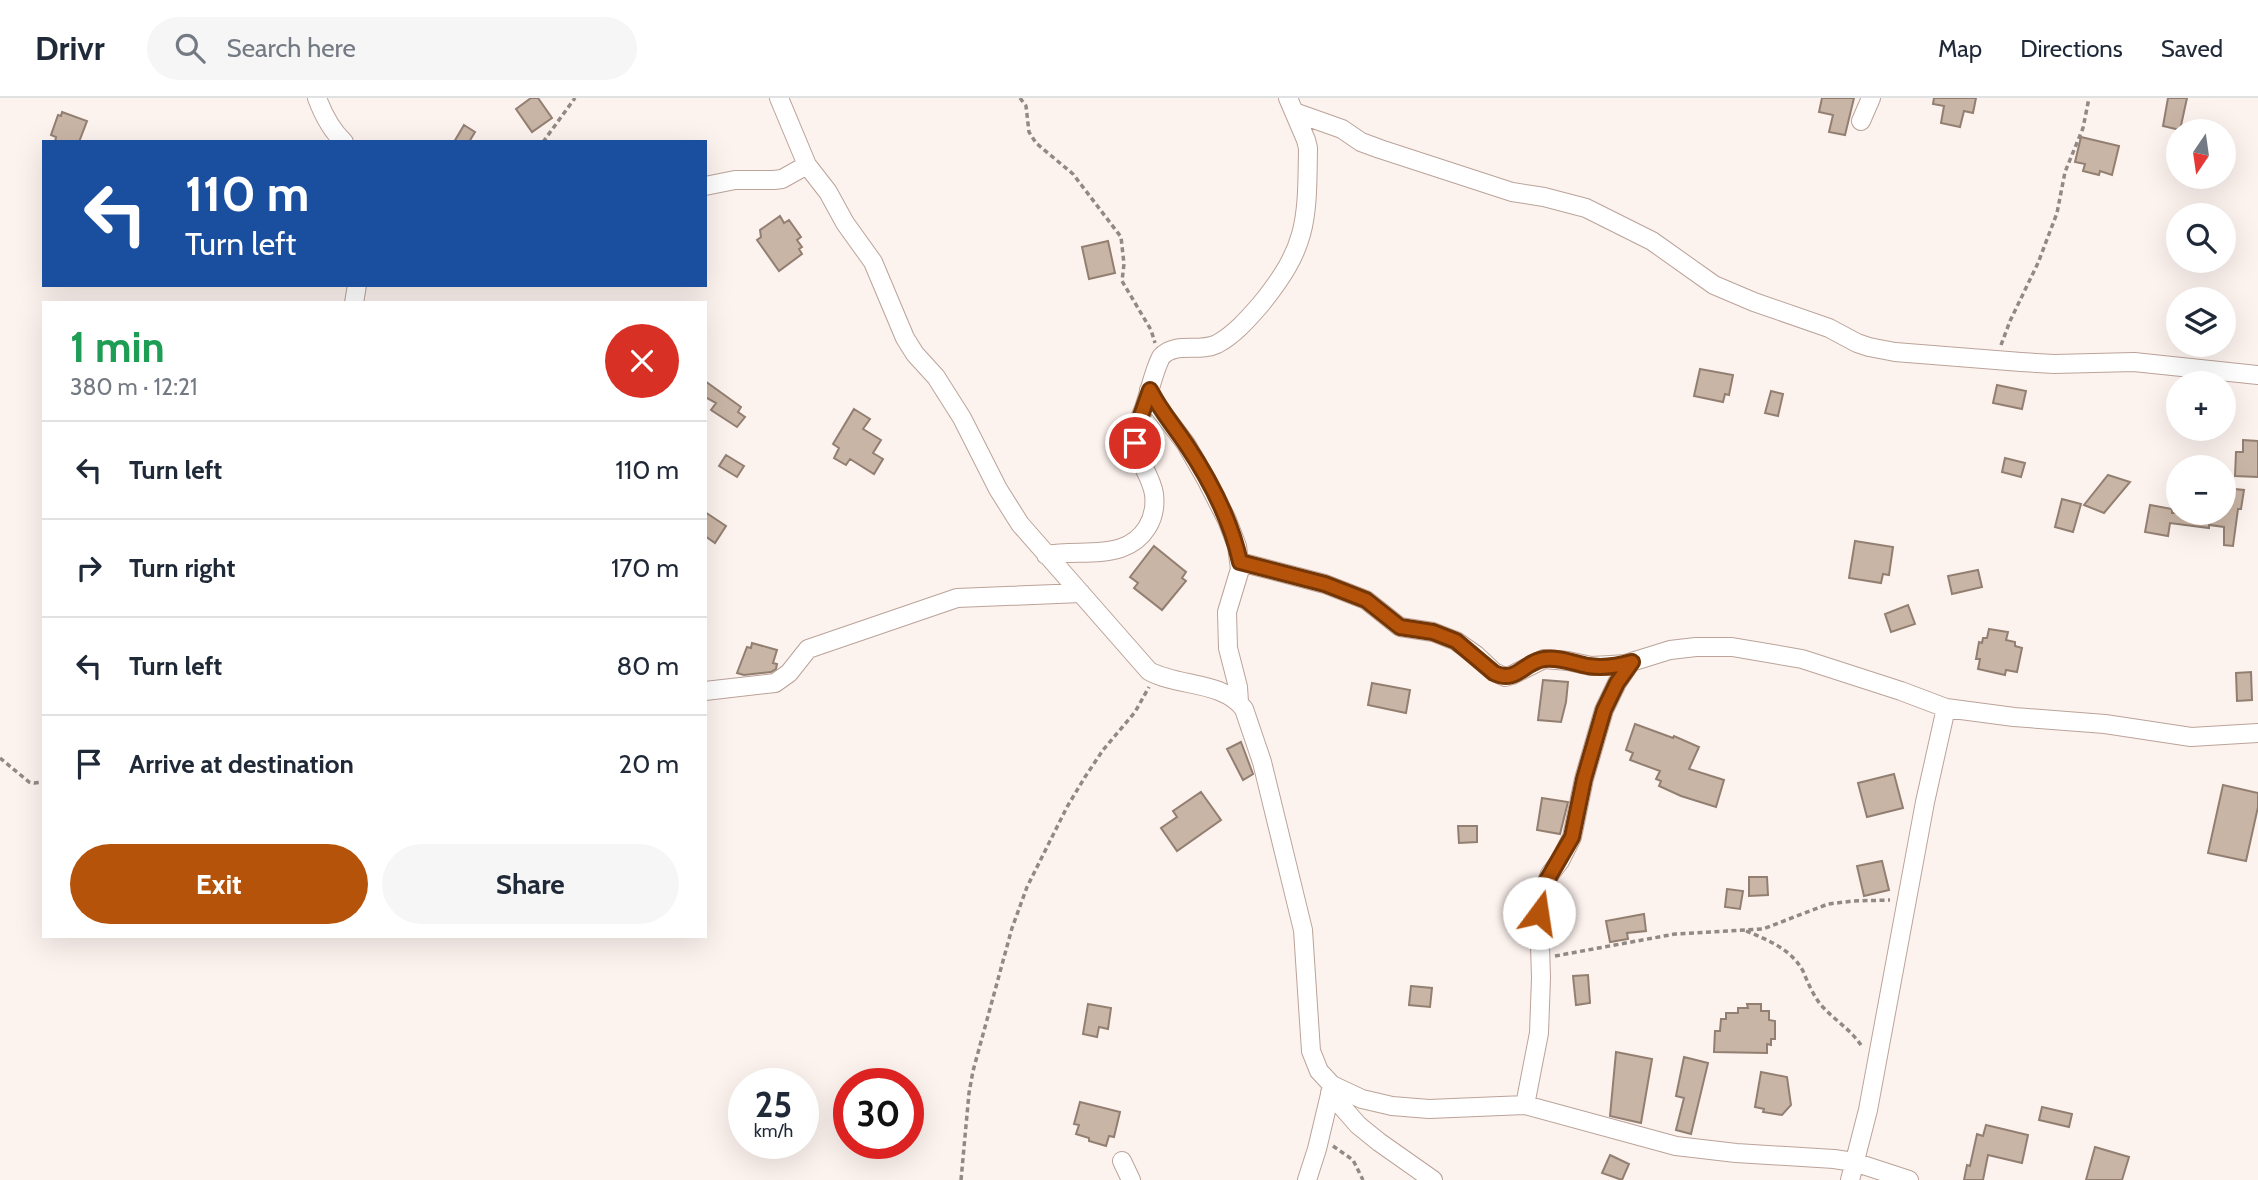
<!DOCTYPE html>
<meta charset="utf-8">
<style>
:root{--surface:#fff;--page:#f6f6f7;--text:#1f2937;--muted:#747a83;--line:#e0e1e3;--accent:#b45309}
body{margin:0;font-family:Cabin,sans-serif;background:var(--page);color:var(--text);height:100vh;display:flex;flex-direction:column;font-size:26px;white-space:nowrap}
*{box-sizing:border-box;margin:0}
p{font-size:23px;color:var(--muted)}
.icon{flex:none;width:38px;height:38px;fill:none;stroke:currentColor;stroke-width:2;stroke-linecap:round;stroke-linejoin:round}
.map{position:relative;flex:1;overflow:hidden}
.sheet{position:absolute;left:42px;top:203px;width:665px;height:637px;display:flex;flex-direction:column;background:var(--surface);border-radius:0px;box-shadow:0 7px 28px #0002}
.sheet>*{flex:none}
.guide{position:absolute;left:42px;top:42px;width:665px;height:147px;border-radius:0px;box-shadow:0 7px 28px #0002;background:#1a4fa0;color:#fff;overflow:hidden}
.needle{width:46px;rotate:193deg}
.buttons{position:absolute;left:2166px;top:21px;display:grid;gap:14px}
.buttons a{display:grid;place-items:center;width:70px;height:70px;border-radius:50%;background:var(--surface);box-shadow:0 7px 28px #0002;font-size:35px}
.speed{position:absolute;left:728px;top:970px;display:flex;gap:14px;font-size:35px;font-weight:700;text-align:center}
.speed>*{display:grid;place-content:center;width:91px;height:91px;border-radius:50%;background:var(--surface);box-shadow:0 7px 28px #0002;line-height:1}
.speed small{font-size:18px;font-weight:400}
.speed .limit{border:10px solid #d22;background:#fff;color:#111}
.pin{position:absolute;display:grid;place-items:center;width:60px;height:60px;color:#fff;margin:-30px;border:4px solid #fff;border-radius:50%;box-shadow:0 2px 7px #0007}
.me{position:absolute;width:77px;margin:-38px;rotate:14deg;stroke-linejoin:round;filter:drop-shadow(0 0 5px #0008)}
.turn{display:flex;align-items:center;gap:24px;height:147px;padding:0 28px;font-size:32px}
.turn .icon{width:91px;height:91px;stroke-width:2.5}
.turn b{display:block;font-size:49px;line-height:60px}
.round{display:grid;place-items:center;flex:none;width:74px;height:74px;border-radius:37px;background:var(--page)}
.head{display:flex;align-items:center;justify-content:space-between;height:119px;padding:0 28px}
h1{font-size:42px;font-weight:800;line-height:52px;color:#1e9e55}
.primary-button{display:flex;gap:14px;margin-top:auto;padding:14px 28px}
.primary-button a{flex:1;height:80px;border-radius:42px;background:var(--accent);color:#fff;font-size:28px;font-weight:800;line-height:80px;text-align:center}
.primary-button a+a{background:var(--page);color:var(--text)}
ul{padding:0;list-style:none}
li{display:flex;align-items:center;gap:21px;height:98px;padding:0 28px;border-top:2px solid var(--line)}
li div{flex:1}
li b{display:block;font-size:26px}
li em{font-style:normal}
header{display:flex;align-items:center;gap:42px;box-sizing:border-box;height:98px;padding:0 35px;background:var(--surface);border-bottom:2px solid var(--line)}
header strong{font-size:33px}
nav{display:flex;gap:38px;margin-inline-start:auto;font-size:24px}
.search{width:490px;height:63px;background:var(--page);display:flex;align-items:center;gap:18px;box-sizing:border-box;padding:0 24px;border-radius:38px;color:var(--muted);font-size:26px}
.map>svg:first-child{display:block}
.building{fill:#c9b5a5;stroke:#927f71;stroke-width:2}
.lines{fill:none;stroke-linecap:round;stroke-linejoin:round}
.minor-casing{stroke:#bba399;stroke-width:20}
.path{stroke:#928985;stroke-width:3.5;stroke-dasharray:5 3.5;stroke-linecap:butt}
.minor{stroke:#fff;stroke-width:18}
.route-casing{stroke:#753606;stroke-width:18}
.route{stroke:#b45309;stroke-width:12}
</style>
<header>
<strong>Drivr</strong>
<div class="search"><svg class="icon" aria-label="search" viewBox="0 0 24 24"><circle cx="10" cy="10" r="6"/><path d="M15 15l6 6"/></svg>Search here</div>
<nav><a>Map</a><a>Directions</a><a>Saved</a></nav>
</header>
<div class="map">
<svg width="2258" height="1082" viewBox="0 0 2258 1082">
<rect width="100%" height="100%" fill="#fcf2ee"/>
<path class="building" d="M531,0h7l14,20 -20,14 -16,-23z
M1822,0h32l-9,37 -16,-3 4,-17 -14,-3z
M1934,0h42l-3,15 -9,-2 -4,16 -19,-4 3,-17 -11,-2z
M2168,0h19l-7,32 -17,-4z
M62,14l25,9 -8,21h-24l1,-5 -5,-2 7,-20 3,1z
M464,27l11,7 -6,10h-15z
M2081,39l38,9 -7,29 -12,-4 -1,4 -16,-4 2,-7 -10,-2z
M780,118l4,7 5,-3 12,17 -4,3 5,7 -3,2 3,5 -23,17 -22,-31 4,-3 -1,-7z
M1108,143l7,32 -26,6 -7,-32z
M1700,271l33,6 -4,20 -4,-1 -2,8 -29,-6z
M705,283l36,26 -3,5 7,5 -8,10 -26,-17 5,-7 -11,-6z
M1997,287l29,6 -4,18 -29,-6z
M1771,293l12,3 -5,22 -13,-3z
M854,311l16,10 -7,10 18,11 -8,13 10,6 -9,15 -24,-15 -4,6 -12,-7 5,-10 -6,-4z
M2243,342l15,1v36l-23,-1 1,-24h7z
M726,357l18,11 -7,11 -18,-11z
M2005,360l20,5 -4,14 -19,-5z
M2108,377l22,7 -26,31 -20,-8z
M2224,390l20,2 -3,19h-3l-5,37 -9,-1v-18l-15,-2v3l-39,-5 -2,13 -23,-4 5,-27 22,4v4h52z
M2062,401l19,5 -8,28 -18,-5z
M705,414l21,14 -11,17 -10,-7z
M1855,443l38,6 -4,28 -6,-1 -2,9 -32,-5z
M1154,448l32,26 -4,6 4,3 -24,29 -28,-22 4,-5 -8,-6z
M1978,472l4,17 -30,7 -4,-18z
M1908,507l7,19 -24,8 -6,-18z
M1989,531l19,3 -2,8 9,2v4l7,2 -5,24 -11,-2 -1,5 -27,-6 2,-10h-4l3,-17 3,1 1,-5h4z
M752,545l25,7 -4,13 4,1 -1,5 -5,3 -27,3 -7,-2 10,-26 4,1z
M2251,574l1,28 -15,1 -1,-28z
M1543,582l25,2 -2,20 -5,20 -23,-2z
M1372,585l38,7 -4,23 -38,-8z
M1635,626l38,14 1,-2 25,11 -10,22 35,11 -8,27 -35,-11 -22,-10 2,-5 -5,-2 4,-8 -30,-11 3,-7 -7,-3z
M1241,644l12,32 -10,6 -16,-31z
M1894,676l9,34 -36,9 -9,-34z
M2223,687l35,8v14l-12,54 -38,-8z
M1201,694l20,28 -44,31 -16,-23 16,-11 -4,-6z
M1542,700l26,4 -8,32 -23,-4z
M1458,728h19v16l-18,1z
M1882,763l7,29 -25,6 -7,-30z
M1749,779h18l1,18 -19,1z
M1727,791l16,2 -3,18 -15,-2z
M1644,816l2,17 -19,2 1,6 -18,3 -4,-21z
M1588,877l2,28 -14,2 -3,-29z
M1411,888l21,2 -2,19 -21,-2z
M1088,906l23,4 -3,21 -9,-2 -2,10 -14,-3z
M1747,906h14v7h8v9l6,1v18h-4v6l-4,-1v9l-53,-1 1,-21h5l1,-12h5v-6h12v-5h10z
M1616,954l36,7 -11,64 -31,-7z
M1684,959l24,6 -17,71 -15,-4 8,-32 -8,-2z
M1761,974l26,5 4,28 -9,10 -19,-3 1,-3 -9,-2z
M1080,1004l40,10 -6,25 -5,-1 -3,10 -17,-5v-3l-13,-4 3,-9 -5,-1z
M2042,1009l30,7 -3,13 -30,-7z
M1986,1027l42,10 -6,28 -34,-8 -5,25h-19l3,-15 3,1 7,-32 6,2z
M2095,1049l34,10 -7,23h-36z
M1610,1057l19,9 -7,16 -20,-7z"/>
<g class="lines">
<defs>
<path id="minor" d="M317,0c6,16 14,32 27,44
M779,0l28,67 21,27 17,31 28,39 32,76 10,16 21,23 26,41 36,71 22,35 129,147c29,16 75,10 95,38l18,53 41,168 8,121 8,20 13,14 30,14 30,7 37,3 96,-4 151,41 60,7 98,6 20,3 55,18
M1294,14l48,17 19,13 19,7 132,43 32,5 42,11 66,33 62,44 40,17 75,26 28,15 12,4 26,5 126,10 33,2 80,-2 124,13
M1861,23l10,-23
M705,88l30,-6h39l8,-1 25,-14
M354,205l3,-18
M1149,292l9,17 28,37 20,35 21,41 10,26 3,23 -13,43 1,36 10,39 1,15
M1046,457c25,-5 51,1 75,-7 23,-8 36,-29 33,-54 -3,-20 -19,-36 -20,-56 0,-10 7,-21 10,-30 6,-17 9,-35 17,-51 14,-16 38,-4 56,-13 17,-9 31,-25 44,-40 47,-58 46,-83 47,-156l-2,-8 -18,-42
M1240,464l85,22 41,16 34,27 33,5 23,9 20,14 18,17 11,5 7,-2 32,-16 24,2 23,5 20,-1 14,-1 45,-14 26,-3h36l70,12 99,32 45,17 68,9 91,7 86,13 67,-4
M705,593l70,-8 14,-10 19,-24 149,-51 124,-5
M1330,995l28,32 21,17 54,38
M1525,1007l14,-72 2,-55 -2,-65 5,-24 6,-15 10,-13 12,-24 12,-58 20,-69 13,-27 14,-21
M1122,1063l9,19
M1307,1082l10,-31 15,-63
M1850,1082l18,-70 57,-308 21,-94"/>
</defs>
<use href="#minor" class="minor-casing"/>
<path class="path" d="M1020,0l6,8 3,26 7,11 37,31 48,63 3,27 -2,17 29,49 4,13
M543,44l32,-44
M2001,247l9,-24 28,-58 19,-50 8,-41 18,-44 6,-30
M0,660l29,24 5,1 10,-1
M1746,833c22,9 45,18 57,40 5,12 10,24 18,34 14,16 30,24 42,43
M1555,858l120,-22 88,-5 65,-25 25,-3 37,-1
M1333,1048l20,14 10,20
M961,1082l8,-87 4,-22 39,-143 15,-41 40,-80 18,-30 18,-27 32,-38 14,-25"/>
<use href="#minor" class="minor"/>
</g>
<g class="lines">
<defs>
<path id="route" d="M1135,345v-10l15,-43c10,20 24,36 36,54 24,36 45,76 54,118l85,22 41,16 34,27 33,5 23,9 38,32c23,11 29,-11 50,-14 15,-2 29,4 44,7 13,2 30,0 44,-4l-15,21 -13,27 -20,69 -12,58 -26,45 -7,31"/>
</defs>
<use href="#route" class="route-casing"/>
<use href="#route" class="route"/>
</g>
</svg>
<div class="buttons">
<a><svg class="needle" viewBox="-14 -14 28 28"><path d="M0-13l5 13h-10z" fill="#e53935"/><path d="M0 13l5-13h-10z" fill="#747a83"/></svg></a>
<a><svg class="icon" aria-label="search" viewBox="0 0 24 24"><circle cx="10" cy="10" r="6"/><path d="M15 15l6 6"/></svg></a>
<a><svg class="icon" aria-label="layers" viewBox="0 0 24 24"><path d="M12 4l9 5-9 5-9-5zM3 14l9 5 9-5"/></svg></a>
<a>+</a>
<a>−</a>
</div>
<div class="speed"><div>25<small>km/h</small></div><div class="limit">30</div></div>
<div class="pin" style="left:1135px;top:345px;background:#d93025"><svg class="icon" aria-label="arrive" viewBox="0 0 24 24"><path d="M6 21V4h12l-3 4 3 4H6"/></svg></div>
<svg class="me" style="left:1539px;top:815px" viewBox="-20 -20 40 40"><circle r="19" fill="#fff"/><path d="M0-13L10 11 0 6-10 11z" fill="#b45309"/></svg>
<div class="guide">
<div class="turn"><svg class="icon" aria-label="left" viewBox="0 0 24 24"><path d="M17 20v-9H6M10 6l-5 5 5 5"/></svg><div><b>110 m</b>Turn left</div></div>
</div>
<section class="sheet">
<div class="head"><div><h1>1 min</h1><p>380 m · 12:21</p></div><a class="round" style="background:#d93025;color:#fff"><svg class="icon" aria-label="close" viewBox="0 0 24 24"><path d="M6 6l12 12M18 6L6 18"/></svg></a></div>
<ul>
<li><svg class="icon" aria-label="left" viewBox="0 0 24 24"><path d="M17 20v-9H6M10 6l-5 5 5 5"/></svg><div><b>Turn left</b></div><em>110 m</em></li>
<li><svg class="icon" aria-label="right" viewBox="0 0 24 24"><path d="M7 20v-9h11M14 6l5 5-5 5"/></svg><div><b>Turn right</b></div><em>170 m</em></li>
<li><svg class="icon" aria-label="left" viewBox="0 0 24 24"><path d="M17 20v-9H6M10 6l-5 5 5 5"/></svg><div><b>Turn left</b></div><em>80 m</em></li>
<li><svg class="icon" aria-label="arrive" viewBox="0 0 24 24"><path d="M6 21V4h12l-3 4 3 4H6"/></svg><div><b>Arrive at destination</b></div><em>20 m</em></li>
</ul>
<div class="primary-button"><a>Exit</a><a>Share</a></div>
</section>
</div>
